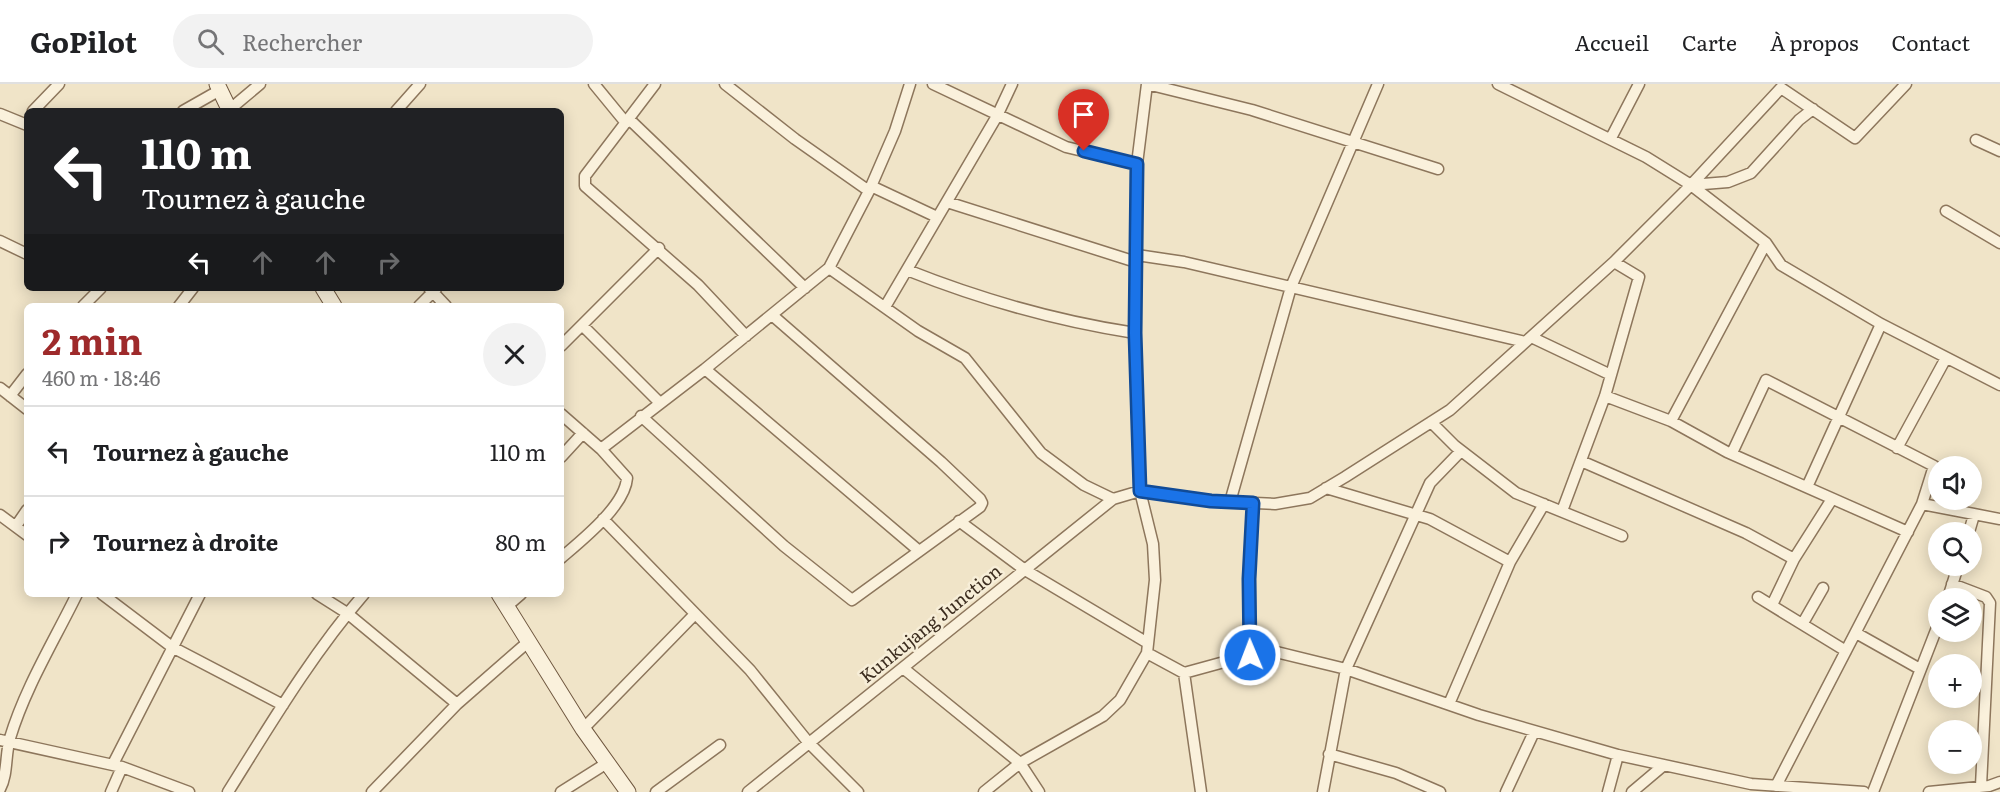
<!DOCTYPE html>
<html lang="fr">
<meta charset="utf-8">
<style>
:root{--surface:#fff;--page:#f2f2f2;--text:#202124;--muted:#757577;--line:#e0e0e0;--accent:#9e2a2b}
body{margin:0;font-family:Literata,serif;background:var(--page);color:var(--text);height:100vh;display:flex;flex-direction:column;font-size:22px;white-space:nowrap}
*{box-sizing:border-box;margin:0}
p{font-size:20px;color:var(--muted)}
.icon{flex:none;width:33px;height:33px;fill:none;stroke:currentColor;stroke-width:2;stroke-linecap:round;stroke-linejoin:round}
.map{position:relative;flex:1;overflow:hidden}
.side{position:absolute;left:24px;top:219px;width:540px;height:294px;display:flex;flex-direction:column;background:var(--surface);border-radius:9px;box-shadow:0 3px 15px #0003}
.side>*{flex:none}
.guide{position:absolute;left:24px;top:24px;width:540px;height:183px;border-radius:9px;box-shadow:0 3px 15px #0003;background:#202124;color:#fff;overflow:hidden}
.buttons{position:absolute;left:1928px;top:372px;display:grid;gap:12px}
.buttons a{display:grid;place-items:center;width:54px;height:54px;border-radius:50%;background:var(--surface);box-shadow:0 3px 15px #0003;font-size:30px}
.pin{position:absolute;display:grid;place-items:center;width:51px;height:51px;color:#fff;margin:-62px -26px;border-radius:50% 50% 50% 0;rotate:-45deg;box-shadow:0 0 6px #0007}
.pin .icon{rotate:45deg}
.me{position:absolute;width:66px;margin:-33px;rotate:359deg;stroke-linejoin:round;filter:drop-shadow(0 0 4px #0008)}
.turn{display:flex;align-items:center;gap:21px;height:126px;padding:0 18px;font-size:27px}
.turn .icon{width:78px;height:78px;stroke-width:2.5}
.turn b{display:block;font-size:42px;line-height:51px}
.lanes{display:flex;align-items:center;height:57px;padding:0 18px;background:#0003;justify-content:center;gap:30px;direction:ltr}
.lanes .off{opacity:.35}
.round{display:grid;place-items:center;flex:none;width:63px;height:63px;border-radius:32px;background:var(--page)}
.overview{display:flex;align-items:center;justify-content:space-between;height:102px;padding:0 18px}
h1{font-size:36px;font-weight:700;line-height:45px;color:var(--accent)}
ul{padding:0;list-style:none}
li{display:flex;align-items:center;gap:18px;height:90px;padding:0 18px;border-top:2px solid var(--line)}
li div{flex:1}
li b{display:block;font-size:22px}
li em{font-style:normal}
header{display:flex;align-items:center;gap:36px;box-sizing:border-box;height:84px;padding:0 30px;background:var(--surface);border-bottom:2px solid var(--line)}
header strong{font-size:28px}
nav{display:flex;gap:33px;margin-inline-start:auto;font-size:21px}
.search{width:420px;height:54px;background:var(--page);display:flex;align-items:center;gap:15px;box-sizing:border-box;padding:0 21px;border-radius:33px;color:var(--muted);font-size:22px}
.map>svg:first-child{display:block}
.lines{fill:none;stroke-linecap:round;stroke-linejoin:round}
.street-casing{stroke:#8d765c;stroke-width:13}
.secondary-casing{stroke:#6f573f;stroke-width:17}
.street{stroke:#faf1dc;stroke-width:10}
.secondary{stroke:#faf1dc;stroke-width:15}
.route-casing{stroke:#114b97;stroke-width:15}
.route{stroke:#1a73e8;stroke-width:10}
.labels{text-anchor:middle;stroke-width:5;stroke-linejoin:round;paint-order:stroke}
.street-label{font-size:18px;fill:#3d2e20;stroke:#f7eed8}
</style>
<header>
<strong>GoPilot</strong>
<div class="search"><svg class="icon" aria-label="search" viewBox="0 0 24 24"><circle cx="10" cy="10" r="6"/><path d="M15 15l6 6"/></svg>Rechercher</div>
<nav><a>Accueil</a><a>Carte</a><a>À propos</a><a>Contact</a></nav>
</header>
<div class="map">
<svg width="2000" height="708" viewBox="0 0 2000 708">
<rect width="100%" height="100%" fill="#f0e4c8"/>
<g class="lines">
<defs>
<path id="street" d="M594,0l32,39
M655,0l-70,92v10l113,99 48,51
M725,0l70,55 74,52
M933,0l133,63 71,17
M1147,0l105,26 186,59
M1498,0l148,73 45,28 75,58 15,22 100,59 119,61
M229,26l31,-26
M33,27l26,-27
M183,27l37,-21
M396,27l24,-27
M0,30l27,11
M629,35l176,169
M1611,54l28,-54
M1976,56l24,11
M1691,101l37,-3 23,-9 48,-53 14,-11
M871,102l66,31
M947,118l189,60
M1946,127l54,32
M0,157l27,13
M1137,171l47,7 341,80
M829,184l89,63 47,27 76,95 43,32 29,14
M907,186c73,29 149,51 228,63
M429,204l17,18
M83,222l18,-18
M179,222l14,-18
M419,222l17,-17
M885,223l112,-191 15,-32
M583,242l76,76
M1531,253l80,38
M561,262l98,-98
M705,285l213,181
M0,304l27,21
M10,312l17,-22
M1605,312l66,25 56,31 181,80
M561,330l40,35
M641,332l143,130 68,54 128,-93 2,-4 -2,-4 -39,-37 -169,-147
M1671,337l95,-178
M1431,338l24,24 61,47 106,43
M1897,364l49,-90
M1732,369l34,-73 168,86 -12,38 -146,282
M561,373l22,-24
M1581,377l165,72 48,26 38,-60
M1807,403l74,-163
M1326,404l104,31 80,43
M1230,418l61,-215 87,-203
M1922,420l78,15
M1562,427l43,-115 34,-119 -25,-15
M0,431l27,20
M603,435l147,151 58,72 50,50
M959,437l66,49 121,72
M16,442l11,-16
M1969,448l5,-17
M561,474c21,-18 64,-52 66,-80l-26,-29 104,-80 124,-101 40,-77 26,-60 15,-47
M1952,500l34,13 4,6 -9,183
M102,510l70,53 111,58
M317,510l30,19 110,91
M1758,513l88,54
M1948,514l10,-32
M1772,521l22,-46
M506,523l15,-13
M1803,539l20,-35
M1856,549l64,36
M1147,569l37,20 84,-23 78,19 133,46 139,40 133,29 113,8
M1250,571l-1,-76 4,-76
M903,584l117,95 19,29
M1184,589l17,119
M1449,620l61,-142 34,-58
M583,645l112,-115
M0,656l122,27 67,25
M1329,670l67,19 44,19
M113,680l87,-170
M0,705c8,-15 5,-34 10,-51 15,-50 44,-97 67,-144
M111,708l11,-25
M228,708c42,-67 84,-138 136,-198
M372,708l85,-88 71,-62
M561,708l46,-29
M656,708l64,-47
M748,708l365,-293 27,-8 71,10 64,3 35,-6 35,-21 105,-67 164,-148 77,-77 90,-97 74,50 51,-54
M984,708l36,-29 83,-47 17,-16 27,-47 8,-73 -2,-36 -13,-53 -5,-158 2,-169 10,-80
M1323,708l23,-123 84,-186 31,-32
M1506,708l28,-60
M1608,708l10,-37
M1632,708l32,-27
M1873,708l65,-167
M1929,708l60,-6 11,-4"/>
<path id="secondary" d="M217,0l13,27
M323,204l11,18
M499,510l84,135 45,63"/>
</defs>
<use href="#street" class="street-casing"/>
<use href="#secondary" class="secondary-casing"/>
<use href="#street" class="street"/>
<use href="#secondary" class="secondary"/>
</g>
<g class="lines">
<defs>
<path id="route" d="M1084,67l53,13 -2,169 5,158 71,10 42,2 -4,76 1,76"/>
</defs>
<use href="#route" class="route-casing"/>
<use href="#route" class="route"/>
</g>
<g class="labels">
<g class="street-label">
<text transform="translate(931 540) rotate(-39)" y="6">Kunkujang Junction</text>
</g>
</g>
</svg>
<div class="buttons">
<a><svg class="icon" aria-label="sound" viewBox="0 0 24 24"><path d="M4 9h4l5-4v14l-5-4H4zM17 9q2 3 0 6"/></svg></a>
<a><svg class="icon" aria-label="search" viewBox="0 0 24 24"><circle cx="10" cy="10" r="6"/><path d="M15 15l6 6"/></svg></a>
<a><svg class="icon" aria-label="layers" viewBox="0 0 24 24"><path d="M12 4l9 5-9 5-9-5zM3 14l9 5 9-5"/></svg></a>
<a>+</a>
<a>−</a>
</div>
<div class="pin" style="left:1084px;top:67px;background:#d93025"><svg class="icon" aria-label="arrive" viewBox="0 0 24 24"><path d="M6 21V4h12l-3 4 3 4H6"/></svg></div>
<svg class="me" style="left:1250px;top:571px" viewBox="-20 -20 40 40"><circle r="17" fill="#1a73e8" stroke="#fff" stroke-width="3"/><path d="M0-11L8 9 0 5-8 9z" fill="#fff"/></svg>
<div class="guide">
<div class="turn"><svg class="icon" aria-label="left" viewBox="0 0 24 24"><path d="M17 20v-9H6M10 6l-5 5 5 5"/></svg><div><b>110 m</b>Tournez à gauche</div></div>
<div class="lanes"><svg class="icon" aria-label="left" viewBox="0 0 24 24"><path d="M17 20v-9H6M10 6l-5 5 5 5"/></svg><svg class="icon off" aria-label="ahead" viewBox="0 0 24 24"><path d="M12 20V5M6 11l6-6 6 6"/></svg><svg class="icon off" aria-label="ahead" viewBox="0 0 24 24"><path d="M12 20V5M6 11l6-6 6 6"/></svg><svg class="icon off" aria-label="right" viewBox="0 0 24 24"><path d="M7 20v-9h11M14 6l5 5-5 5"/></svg></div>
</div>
<section class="side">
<div class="overview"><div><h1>2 min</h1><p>460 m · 18:46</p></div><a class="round"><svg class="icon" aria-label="close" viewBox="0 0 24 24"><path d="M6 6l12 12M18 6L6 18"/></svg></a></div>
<ul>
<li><svg class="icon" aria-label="left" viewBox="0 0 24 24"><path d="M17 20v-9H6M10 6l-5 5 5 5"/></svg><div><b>Tournez à gauche</b></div><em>110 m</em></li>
<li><svg class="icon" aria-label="right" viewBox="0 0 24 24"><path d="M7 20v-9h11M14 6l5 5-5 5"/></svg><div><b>Tournez à droite</b></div><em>80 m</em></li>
</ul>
</section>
</div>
